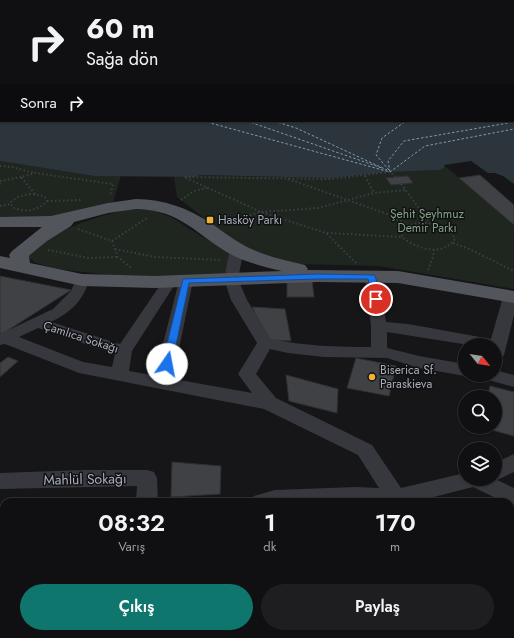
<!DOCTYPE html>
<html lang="tr">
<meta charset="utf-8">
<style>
:root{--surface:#101012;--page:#1e1e20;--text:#f1f3f6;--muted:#9c9d9f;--line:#303032;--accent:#0f766e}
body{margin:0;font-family:Jost,sans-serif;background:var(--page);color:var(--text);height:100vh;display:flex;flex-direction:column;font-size:15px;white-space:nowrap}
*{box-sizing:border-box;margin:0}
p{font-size:13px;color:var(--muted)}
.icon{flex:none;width:22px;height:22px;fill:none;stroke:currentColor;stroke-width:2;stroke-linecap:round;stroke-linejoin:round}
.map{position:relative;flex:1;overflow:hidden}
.sheet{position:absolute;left:0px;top:498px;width:514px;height:140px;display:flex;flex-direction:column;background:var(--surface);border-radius:12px 12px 0 0;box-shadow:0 1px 3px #0004,0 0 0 1px var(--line)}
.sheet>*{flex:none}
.guide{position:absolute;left:0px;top:0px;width:514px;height:122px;box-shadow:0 1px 3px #0004,0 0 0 1px var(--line);background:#101012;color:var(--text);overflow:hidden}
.needle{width:26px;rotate:120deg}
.tools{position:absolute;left:458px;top:338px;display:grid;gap:8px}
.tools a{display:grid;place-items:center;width:44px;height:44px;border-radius:50%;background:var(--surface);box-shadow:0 1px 3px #0004,0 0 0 1px var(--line);font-size:20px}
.pin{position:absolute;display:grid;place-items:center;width:34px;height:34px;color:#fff;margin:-17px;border:2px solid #fff;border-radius:50%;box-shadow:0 1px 4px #0007}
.me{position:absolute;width:44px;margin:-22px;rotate:12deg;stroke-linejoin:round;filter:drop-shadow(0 0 3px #0008)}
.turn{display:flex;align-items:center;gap:14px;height:84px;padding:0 20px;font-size:18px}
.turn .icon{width:52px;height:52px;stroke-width:2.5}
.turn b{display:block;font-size:28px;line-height:34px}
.then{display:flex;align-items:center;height:38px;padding:0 20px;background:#0003;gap:8px;font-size:15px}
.eta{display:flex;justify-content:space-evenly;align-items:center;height:68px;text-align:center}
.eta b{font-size:24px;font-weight:600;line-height:28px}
.action{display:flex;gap:8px;margin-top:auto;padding:8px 20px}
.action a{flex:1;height:46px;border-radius:24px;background:var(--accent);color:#fff;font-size:16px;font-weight:600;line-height:46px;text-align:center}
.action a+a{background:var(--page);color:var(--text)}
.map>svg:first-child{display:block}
.built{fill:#222225}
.green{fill:#1e261f}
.water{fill:#2c353c}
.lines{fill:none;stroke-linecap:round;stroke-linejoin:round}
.ferry{stroke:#7f9bb3;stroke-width:1;stroke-dasharray:2.5 2;stroke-linecap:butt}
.building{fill:#404145;stroke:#303034}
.path-far1{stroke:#3d3f44;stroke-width:1;stroke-dasharray:1 1.5;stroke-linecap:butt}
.path{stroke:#3d3f44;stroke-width:2;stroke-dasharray:1.5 2.5;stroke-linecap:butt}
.lane{fill:#37383d;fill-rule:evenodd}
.street{fill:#37383d;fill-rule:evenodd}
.primary{fill:#53555c;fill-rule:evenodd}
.tram{stroke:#4a4c52;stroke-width:1}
.route{fill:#1a73e8;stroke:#114b97}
.poi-dot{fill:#f2b134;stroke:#111113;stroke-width:1.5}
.labels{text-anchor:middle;stroke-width:3;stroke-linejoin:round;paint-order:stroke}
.park-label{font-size:12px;fill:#7fa381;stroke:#111113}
.poi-label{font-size:12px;fill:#a8adb8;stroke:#111113;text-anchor:start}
.street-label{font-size:12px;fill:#a8adb8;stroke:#111113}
.near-street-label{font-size:14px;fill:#a8adb8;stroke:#111113}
</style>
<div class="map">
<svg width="514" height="638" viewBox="0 0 514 638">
<rect width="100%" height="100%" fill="#161618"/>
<path class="built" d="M124,634h83v4h-89z"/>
<path class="green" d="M0,0h142l-141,1 -1,10z
M0,161l94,15h27l-8,26 -37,14 -76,6z
M444,165l70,60v64l-135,-23 -83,-2 -56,-18 -63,-49 -3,-20h22l4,-2 131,3 59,-6 49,-2z
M130,209l21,1 20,7 30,19 35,17 -5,23 -103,1 -71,-8 -21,-6 -8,-6c25,-28 66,-40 102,-48z"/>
<path class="water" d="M0,13l1,108h512l1,-95v158l-11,-8 -8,-3h-7l-17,-12 -27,4v3l-5,2 -49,2 -59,6 -131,-3 -4,2 -102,-1 -94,-15z"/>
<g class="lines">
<path class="ferry" d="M203,121l187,51 35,-26 89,-17
M247,121l135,47
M274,121l22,7 91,42
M389,170l-13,-15 6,-17 24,-17
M390,172l-2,-11 16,-20 110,-19"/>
</g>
<path class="building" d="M480,175l34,30v20l-55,-47z
M408,176l5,7 -22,2 -5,-7z
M0,276l71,14 -69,44 -2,-1z
M287,280h25l2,17h-27z
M252,307l33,2 6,32 -22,-1z
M8,357l10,4 -18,16v-14z
M356,358l40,8 -7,30 -42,-8z
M286,375l52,14 -1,24 -48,-12z
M490,386l24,6v44l-33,-9h14v-30h-7z
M172,462l49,4 -1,28 -49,3z
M37,634h46l1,4h-45z
M145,634h7l1,4h-14z
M348,634h50v4h-50z"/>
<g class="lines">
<path class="path-far1" d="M239,0l77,1
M411,0l3,1
M43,1l2,-1
M59,1l2,-1
M113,1h18
M492,1l8,-1"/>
<path class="path" d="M0,166l12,1 22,6
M365,176l9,17
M288,179l102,36 18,10
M0,181l21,-4
M0,183v2
M401,184l29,39
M29,194l15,2 3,5c-9,10 -23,12 -35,6l-1,-5 7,-5z
M35,194l-14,-17 14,-4 78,11 -3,12
M181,200l13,-9 13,-3
M47,201l35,-1
M0,206l11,-2
M223,223l38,-11 57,-4 56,-15 32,-3
M425,223c13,1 24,4 30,16 -12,18 -39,10 -53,-2v-6c7,-7 14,-8 23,-8z
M78,229l34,12 35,-23
M327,233l75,4
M112,241l6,16 13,11
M453,243l14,5 47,23
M115,249l40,8 66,3
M48,250l41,8 29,-1
M356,263l-30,-30 -65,-21 -77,-35 147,2 59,-7 6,5
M428,270l5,-13 1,-8"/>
<path class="lane" d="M226,0h5l1,1h-5z"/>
<path class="street" d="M237,245l5,1 2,3 -6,30 9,21 24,39c33,7 66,8 100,8v-21l-6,-49 2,-3 5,-1 5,1 2,3 7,45 22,2 83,15 12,-42 3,-3 8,-1v22l-10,40 -3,4 -6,1v-15h-26l-82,-13v16l32,8 46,8v11h3l-3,1 -46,-8 -32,-10 -63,-1 -36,-4 -18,-4 -14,25 20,24 96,47 29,43 64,-15v6h30v-16l19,-9v18l-17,8 17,8v17l-4,-1v-2h-6l-31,-15 -59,15h-163l3,-6 21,-6 81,-3 23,1 -21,-33 -94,-46 -185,-36 -74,-29 -5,1v-11l53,-25 18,-18 6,-14 5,-1 5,1 2,3c-6,21 -18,32 -38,42l69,22 45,-66 5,-1 5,1 2,3 -45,70 -3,20 123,22 -14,-19 19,-31 -26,-43 -7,-21 6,-30 2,-3zM38,328l77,26 -3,13 -29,-5 -64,-25z
M186,277l5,1 2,3 -17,82 -3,4 -6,2 -6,-2 -3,-4 21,-82 2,-3z
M495,370l19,5v12l-29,-8 -3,-4h13z
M84,470h63l7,2 3,6 1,24h-22l1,-16 -137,3v-16z
M0,526h4v18h-4z
M5,634h26l1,4h-26z
M95,634h29l-2,4h-29z
M207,634h26l1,4h-26z
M315,634h26v4h-26z
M475,634h26l1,4h-26z"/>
<path class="primary" d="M136,199c28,0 51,9 75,24 11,8 23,17 36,24 18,9 38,13 58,18l3,4 -1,1 91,1 116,20v12l-116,-20 -80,-1 -163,6 -73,-2 -82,-18v-12l10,2 -1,-3 3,-4 30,-24h-42v-10l51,-1 57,-13zM136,209c46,1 60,26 96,46 16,8 33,12 50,16l-127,5 -73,-2 -52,-11 -1,-7 2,-2 16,-13 24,-15 3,-4 34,-9z"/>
<path class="tram" d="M339,0l19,1
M357,0h40
M398,1l10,-1"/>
</g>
<path class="route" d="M318,274l57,1 6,24 -5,2 -4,-2 -4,-20h-50l-129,4 -17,81 -5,3 -5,-3 21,-85z"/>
<g class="poi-dot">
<rect x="206" y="216" width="8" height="8" rx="2"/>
<circle cx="372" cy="377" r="4"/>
</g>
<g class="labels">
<g class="park-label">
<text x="427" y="218">Şehit Şeyhmuz<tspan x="427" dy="14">Demir Parkı</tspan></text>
</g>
<g class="poi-label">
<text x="218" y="224">Hasköy Parkı</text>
<text x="380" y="374">Biserica Sf.<tspan x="380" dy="14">Paraskieva</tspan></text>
</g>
<g class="street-label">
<text transform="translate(81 337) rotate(18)" y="4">Çamlıca Sokağı</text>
</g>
<g class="near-street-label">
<text transform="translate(85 479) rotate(-1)" y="5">Mahlül Sokağı</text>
</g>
</g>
</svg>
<div class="tools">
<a><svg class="needle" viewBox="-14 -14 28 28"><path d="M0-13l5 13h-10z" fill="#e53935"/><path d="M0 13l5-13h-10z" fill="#9c9d9f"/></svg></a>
<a><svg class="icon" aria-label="search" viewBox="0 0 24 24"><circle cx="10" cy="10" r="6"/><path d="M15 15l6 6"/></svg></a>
<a><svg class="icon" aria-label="layers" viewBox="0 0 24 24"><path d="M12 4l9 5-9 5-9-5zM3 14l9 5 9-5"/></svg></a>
</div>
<div class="pin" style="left:376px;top:299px;background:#d93025"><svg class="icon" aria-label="arrive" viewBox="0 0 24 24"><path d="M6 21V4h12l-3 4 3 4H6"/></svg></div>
<svg class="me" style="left:167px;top:364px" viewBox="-20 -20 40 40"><circle r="19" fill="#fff"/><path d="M0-13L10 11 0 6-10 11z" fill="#1a73e8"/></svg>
<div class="guide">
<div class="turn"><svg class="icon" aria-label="right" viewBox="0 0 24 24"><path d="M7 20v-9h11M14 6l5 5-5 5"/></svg><div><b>60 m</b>Sağa dön</div></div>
<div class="then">Sonra<svg class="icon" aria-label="right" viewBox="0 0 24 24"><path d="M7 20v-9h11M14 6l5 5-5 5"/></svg></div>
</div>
<section class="sheet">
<div class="eta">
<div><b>08:32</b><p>Varış</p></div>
<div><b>1</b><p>dk</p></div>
<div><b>170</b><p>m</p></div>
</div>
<div class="action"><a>Çıkış</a><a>Paylaş</a></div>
</section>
</div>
